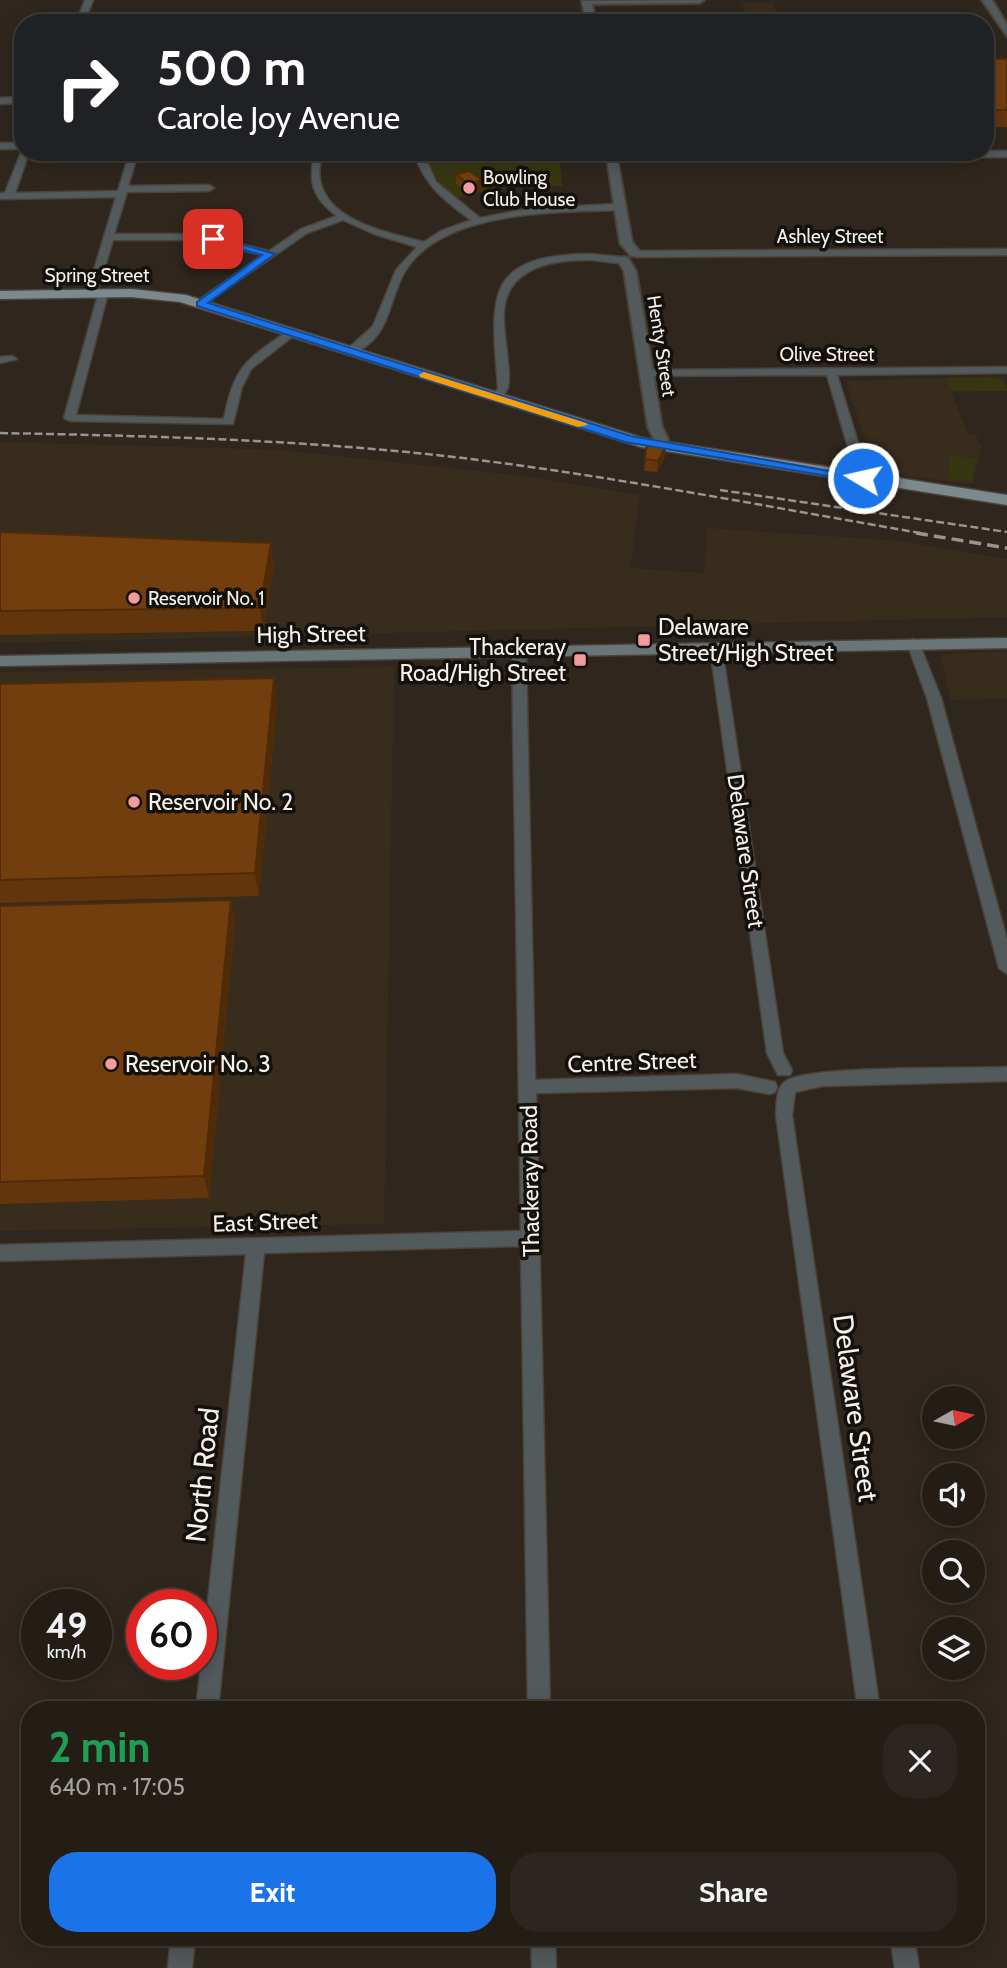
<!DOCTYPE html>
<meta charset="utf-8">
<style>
:root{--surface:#231d16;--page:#2b261f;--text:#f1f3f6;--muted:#a3a2a1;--line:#403b35;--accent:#1a73e8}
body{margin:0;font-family:Cabin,sans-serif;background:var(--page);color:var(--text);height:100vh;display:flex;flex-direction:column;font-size:26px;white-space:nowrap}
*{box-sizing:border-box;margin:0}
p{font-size:23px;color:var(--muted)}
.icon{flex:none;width:38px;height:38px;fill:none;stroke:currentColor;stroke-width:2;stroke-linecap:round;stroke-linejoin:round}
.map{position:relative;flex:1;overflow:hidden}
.sheet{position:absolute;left:21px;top:1701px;width:964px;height:245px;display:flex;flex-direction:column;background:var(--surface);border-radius:28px;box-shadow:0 4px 18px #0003,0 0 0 2px var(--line)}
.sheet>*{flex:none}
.banner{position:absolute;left:14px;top:14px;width:980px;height:147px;border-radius:28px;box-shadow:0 4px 18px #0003,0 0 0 2px var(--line);background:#202124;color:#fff;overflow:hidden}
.needle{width:46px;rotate:81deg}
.buttons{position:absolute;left:922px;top:1386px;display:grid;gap:14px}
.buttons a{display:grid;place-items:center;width:63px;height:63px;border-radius:50%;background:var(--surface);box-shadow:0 4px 18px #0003,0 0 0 2px var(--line);font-size:35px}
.speed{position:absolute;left:21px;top:1589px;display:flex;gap:14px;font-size:35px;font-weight:700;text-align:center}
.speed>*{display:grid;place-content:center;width:91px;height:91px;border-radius:50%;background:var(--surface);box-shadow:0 4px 18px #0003,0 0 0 2px var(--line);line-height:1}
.speed small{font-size:18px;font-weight:400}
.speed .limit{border:10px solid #d22;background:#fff;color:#111}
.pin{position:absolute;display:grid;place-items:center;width:60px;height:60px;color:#fff;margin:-30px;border-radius:14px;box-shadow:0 4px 10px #0006}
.me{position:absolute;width:77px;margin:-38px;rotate:279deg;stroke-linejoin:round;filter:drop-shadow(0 0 5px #0008)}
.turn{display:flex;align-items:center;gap:24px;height:147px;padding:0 28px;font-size:32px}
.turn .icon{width:91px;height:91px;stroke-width:2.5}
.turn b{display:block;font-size:49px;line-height:60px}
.round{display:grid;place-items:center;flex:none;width:74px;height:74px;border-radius:28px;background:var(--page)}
.overview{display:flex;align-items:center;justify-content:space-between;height:119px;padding:0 28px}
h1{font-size:42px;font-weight:700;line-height:52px;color:#1e9e55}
.cta{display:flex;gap:14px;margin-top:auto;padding:14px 28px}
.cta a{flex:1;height:80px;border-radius:28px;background:var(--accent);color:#fff;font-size:28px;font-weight:700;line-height:80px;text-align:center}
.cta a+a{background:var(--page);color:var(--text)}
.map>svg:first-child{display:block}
.built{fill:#382c1d}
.green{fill:#363711}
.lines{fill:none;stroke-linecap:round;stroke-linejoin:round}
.minor-casing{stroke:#4b433b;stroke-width:3}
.tertiary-casing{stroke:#4b433b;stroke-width:4}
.secondary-casing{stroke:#4b433b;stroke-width:3}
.primary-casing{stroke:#4b433b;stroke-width:3}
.minor{fill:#535a5b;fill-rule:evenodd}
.tertiary{fill:#535a5b;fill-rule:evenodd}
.secondary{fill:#6a7577;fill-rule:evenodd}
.primary{fill:#7c8a8d;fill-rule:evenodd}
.rail-far1{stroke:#9a948c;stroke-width:2.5;stroke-dasharray:8 3.5;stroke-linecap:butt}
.rail{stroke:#9a948c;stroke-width:3.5;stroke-dasharray:12 6;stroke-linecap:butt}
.wall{fill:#63350c}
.shaded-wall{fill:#502b0a}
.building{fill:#733e0e;stroke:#502b0a;stroke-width:2}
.route{fill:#1a73e8;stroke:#114b97;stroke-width:2}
.slow{fill:#f59e0b}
.poi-dot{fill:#f49b9f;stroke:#14110d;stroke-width:2.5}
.labels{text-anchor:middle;stroke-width:7;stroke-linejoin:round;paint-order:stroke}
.far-poi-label{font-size:19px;fill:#f5f0ea;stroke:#14110d;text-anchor:start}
.far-street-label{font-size:19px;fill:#f5f0ea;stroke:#14110d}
.poi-label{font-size:23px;fill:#f5f0ea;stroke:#14110d;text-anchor:start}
.street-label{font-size:23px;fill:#f5f0ea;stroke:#14110d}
.near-street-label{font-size:28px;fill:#f5f0ea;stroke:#14110d}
</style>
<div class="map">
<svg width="1007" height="1968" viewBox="0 0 1007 1968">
<rect width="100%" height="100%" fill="#2f271e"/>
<path class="built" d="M742,3h31l8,20h-32z
M1005,376l2,15 -56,1 17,43h8l5,12 -8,38 -97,-14 -30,-90z
M0,442l280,8 235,25 125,20 -10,73 74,5 3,-45 182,12 118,19v58l-1007,26z
M1007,651v48l-56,1 -11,-46z
M394,667l-10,557 -384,7v-559z"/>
<path class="green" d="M427,152h132l3,34h-56l-50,13c-17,-13 -27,-26 -29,-47z
M946,378h50l8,3 3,10h-55z
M951,455l25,4 -5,23 -24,-4z"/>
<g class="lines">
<defs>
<path id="minor" d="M85,0h8l-9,23h-8z
M23,97v6l-23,1v-6z
M0,143h23v6h-23z
M22,150l7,2 -14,41 103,-2 11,-36 2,-3h10l-4,4 -9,30 81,-1 5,3 -5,3 -82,1 -13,42h84l71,17 32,-22 36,-13c-26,-19 -28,-34 -23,-64h8c-1,9 -4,19 -2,28 8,42 69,53 104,62l17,-11 30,-11c-26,-19 -48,-36 -57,-68h9l13,30 44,36 52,-10 87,-4 5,3 -5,3c-63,2 -179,0 -215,63 -17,31 -13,67 -55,82l-5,-3 29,-26 23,-56 21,-23 -43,-13 -31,-14 -36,13 -107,74 -4,-1v-4l67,-47 -65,-15h-85l-16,53 -5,3 -5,-3 29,-96 -116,2v-6h5z
M1007,151v6l-395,4 -4,-3 4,-3z
M1007,249v6l-371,2 -5,-3 5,-3z
M590,254l32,3 5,3c-9,6 -26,0 -37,0 -36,-1 -83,7 -86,51 -2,22 8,59 4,76 -1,4 -5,9 -8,13h-8l-1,-2 7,-10c-6,-87 -18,-133 92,-134z
M99,291l9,2 -32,122 148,4c10,-53 22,-59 64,-88l9,2 -46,36 -9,18 -9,37 -163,-3 -6,-3z
M0,357l12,-1 5,3 -17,4z
M1007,367v6l-170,2 32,103 -6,3 -6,-3 -30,-103 -180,1 -5,-3 5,-3z
M913,639l6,4 22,55 66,242v34l-8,-6 -72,-270 -20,-55z
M716,644l6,4 61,405 9,17 -2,5h-12l-11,-22 -57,-405z
M519,649l7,4 9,427 202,-6 38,8 2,5 -2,5 -6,2 -32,-6 -201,5 14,617h-22l-7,-464 -257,7 -46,457h-22l50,-456 -246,7v-16l521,-14 -9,-578z
M1007,1067v14l-185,5 -27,6 -3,23 88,595h-22l-82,-595c1,-12 0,-28 10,-34 25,-16 183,-12 221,-14z
M171,1937h24l-3,31h-24z
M531,1937h24l1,31h-24z
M890,1937h24l5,31h-24z"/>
<path id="tertiary" d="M704,0l-5,3 -107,1 4,19h-10l-4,-22z
M982,0h10l15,25v11z
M606,152h10l16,90 9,11 -2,3h-8l-11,-13z
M624,257l4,1 8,13 26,156 6,12 -4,10 -5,1 -7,-4 2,-7 -6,-12 -24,-156 -6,-10z"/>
<path id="secondary" d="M1007,638v10l-1007,18v-10z"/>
<path id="primary" d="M131,289l55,6 457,143 364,57v10l-366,-58 -461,-145 -49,-5 -131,2v-8z"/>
</defs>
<use href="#minor" class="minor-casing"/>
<use href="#tertiary" class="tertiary-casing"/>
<use href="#secondary" class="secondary-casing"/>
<use href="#primary" class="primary-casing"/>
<use href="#minor" class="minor"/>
<use href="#tertiary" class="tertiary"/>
<use href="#secondary" class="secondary"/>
<use href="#primary" class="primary"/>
<path class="rail-far1" d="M0,433c157,3 315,7 471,26 152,19 303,49 455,75
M720,490l287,42"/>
<path class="rail" d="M916,533l91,15"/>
</g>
<path class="wall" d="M985,59h22v68h-22z
M456,174l26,6v11l-14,3 -12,-10z
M647,443l19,3 -1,11 -8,15 -13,-1z
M0,532l274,34 -11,65 -263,4z
M0,684l277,18 -18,194 -259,7z
M231,900l4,23 -26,275 -209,6v-298z"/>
<path class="shaded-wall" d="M482,180v11l-14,3v-10z
M666,446l-1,11 -8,15 1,-11z
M271,543l3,23 -11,65 -3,-23z
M274,678l3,24 -18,194 -4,-23z
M231,900l4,23 -26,275 -5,-22z"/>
<path class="building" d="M985,59h22v51h-22z
M469,171l13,9 -14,4 -12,-10z
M647,443l19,3 -8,15 -13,-2z
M0,532l271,11 -11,65 -260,3z
M274,678l-19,195 -255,7v-196z
M231,900l-27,276 -204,6v-276z"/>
<path class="route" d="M213,236l62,18 -67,49 423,133 238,42 -6,4 -238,-40 -428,-136v-4l65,-47 -52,-14z"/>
<path class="slow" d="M424,372l162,51 2,2 -10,2 -158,-50 -1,-2z"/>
<g class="poi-dot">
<circle cx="469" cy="188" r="7"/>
<circle cx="134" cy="598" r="7"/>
<rect x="637" y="633" width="14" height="14" rx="3.5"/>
<rect x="573" y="653" width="14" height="14" rx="3.5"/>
<circle cx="134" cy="802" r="7"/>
<circle cx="111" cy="1064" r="7"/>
</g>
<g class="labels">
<g class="far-poi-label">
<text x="483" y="184">Bowling<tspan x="483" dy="22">Club House</tspan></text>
<text x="148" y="605">Reservoir No. 1</text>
</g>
<g class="far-street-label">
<text x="830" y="243">Ashley Street</text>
<text x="97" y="282">Spring Street</text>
<text transform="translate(662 346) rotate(81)" y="7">Henty Street</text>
<text x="827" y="361">Olive Street</text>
</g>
<g class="poi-label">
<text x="658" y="635">Delaware<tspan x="658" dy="26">Street/High Street</tspan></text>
<text x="566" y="655" text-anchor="end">Thackeray<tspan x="566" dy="26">Road/High Street</tspan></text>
<text x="148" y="810">Reservoir No. 2</text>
<text x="125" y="1072">Reservoir No. 3</text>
</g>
<g class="street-label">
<text transform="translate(311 634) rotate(-1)" y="8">High Street</text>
<text transform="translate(746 851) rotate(82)" y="8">Delaware Street</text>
<text transform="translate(632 1062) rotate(-2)" y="8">Centre Street</text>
<text transform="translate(530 1181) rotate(-91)" y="8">Thackeray Road</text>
<text transform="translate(265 1222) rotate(-2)" y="8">East Street</text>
</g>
<g class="near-street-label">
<text transform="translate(856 1408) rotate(82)" y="10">Delaware Street</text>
<text transform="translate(202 1475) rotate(-84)" y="10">North Road</text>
</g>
</g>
</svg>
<div class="buttons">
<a><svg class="needle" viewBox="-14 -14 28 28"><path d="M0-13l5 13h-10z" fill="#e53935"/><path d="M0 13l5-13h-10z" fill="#a3a2a1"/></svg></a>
<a><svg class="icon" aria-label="sound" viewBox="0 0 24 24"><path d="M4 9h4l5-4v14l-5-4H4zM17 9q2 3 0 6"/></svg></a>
<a><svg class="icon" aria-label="search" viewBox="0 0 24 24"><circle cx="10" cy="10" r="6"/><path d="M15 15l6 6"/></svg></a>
<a><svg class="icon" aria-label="layers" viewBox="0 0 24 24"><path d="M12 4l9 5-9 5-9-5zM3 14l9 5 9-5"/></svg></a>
</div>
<div class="speed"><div>49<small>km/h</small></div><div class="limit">60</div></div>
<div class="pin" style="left:213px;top:239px;background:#d93025"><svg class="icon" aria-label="arrive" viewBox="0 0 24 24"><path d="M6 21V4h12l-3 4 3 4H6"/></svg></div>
<svg class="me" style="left:863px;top:478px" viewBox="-20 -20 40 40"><circle r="17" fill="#1a73e8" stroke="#fff" stroke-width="3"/><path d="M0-11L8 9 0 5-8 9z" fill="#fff"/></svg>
<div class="banner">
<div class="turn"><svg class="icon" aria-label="right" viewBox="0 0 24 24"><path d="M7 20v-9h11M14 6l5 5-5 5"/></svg><div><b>500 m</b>Carole Joy Avenue</div></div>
</div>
<section class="sheet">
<div class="overview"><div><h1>2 min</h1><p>640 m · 17:05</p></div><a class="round"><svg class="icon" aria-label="close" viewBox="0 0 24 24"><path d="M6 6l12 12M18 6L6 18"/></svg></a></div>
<div class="cta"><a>Exit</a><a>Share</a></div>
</section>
</div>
